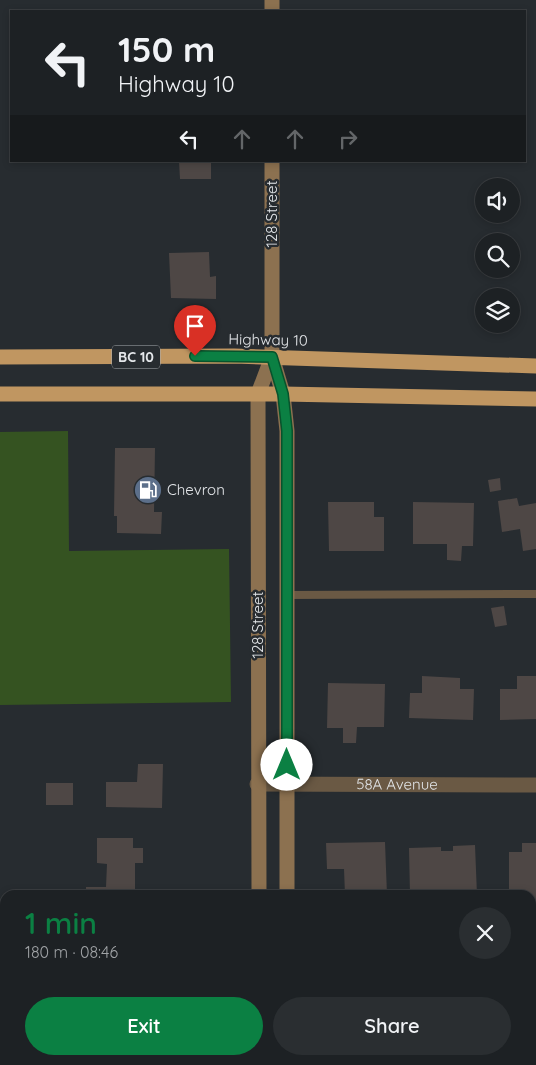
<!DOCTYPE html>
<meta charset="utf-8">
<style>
:root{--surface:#1d2124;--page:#2a2e31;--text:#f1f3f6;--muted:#a0a3a6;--line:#3b3e41;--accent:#0b8043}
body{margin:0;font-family:Quicksand,sans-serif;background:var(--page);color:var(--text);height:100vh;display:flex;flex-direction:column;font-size:19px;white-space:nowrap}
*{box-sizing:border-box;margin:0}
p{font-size:16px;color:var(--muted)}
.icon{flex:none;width:28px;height:28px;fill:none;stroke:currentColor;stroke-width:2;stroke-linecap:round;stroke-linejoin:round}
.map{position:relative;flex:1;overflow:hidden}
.side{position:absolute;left:0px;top:890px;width:536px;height:175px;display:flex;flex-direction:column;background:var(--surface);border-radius:15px 15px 0 0;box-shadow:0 2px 8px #0003,0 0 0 1px var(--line)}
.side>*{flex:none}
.top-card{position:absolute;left:10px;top:10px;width:516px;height:152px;border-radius:0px;box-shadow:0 2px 8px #0003,0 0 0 1px var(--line);background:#1d2124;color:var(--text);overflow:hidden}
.controls{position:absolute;left:475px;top:178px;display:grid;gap:10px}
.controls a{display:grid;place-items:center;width:45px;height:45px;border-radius:50%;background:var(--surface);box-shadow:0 2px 8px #0003,0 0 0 1px var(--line);font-size:25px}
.pin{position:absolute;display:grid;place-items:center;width:42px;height:42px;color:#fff;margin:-51px -21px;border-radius:50% 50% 50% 0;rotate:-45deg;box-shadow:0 0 5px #0007}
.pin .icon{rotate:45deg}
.me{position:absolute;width:55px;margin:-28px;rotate:0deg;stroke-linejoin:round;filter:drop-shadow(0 0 4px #0008)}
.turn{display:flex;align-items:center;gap:18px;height:105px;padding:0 25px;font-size:22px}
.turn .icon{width:65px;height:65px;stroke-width:2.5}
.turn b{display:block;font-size:35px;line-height:42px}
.lanes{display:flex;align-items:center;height:48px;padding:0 25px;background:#0003;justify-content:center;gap:25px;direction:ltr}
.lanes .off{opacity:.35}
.round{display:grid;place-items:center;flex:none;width:52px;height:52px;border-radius:26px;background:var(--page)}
.headline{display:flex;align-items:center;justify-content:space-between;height:85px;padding:0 25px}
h1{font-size:30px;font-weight:600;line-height:38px;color:var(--accent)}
.primary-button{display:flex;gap:10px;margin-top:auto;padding:10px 25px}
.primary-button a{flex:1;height:58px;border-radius:30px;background:var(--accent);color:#fff;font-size:20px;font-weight:600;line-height:58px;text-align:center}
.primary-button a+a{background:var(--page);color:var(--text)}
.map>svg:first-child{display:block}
.green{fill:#355321}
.building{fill:#4e4745}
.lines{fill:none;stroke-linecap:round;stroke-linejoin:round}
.lane{stroke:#6a5944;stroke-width:8}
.street{stroke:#6a5944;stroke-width:15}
.secondary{stroke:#8c7150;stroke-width:15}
.highway{stroke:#c09661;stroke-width:15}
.route-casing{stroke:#07532c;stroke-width:12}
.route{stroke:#0b8043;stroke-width:9}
.labels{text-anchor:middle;stroke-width:5;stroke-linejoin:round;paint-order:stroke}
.shield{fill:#272c30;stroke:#abaeb2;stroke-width:1}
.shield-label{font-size:14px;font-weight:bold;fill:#e3e6e9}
.street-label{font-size:15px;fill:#e3e6e9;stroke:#272c30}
.poi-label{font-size:15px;fill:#e3e6e9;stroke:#272c30;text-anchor:start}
</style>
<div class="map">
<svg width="536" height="1065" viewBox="0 0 536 1065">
<rect width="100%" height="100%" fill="#272c30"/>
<path class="green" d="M68,431l1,120 160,-2 2,153 -231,3v-273z"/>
<path class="building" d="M179,161h32v18h-31z
M209,252l1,25 6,-1v23l-45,-1 -2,-45z
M115,448h40l-1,64h8l-1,22 -44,-1v-17h-3z
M500,478l1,12 -11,2 -2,-12z
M517,498l2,8 17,-3v46l-13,2 -3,-22 -18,3 -4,-31z
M328,502h46v15h10v34h-55z
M413,502l61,1 -1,43h-11l-1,15 -14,-1v-16h-34z
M504,606l3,19 -12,2 -4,-19z
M422,676l38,2v11h14l-1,31 -64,-2 1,-25h12z
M517,676h19v43l-36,1v-31h17z
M328,683l57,1 -1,43h-27l-1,16h-13v-15h-16z
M138,764h25l-1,44 -56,-1v-25h31z
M46,783h27v22h-27z
M97,838h36v10h10v15h-8v32h-49v-8h20l1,-23 -10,-1z
M385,842l2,53h-42l-1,-26h-17l-1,-26z
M522,843h14v87h-5v-35h-22v-43h13z
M475,845l2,50h-67l-1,-47 32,-1v4h12v-5z
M0,986h5v33h-5z
M0,1026h5v24h-5z
M138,1060h24v5h-24z
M177,1060h44v5h-44z"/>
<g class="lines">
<path class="lane" d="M286,595l250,-1
M0,1063l99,-2 8,4
M121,1065l3,-5"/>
<g class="street">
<path id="s1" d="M257,784l279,1"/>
<path d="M0,955h5"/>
<path d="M288,1061l190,4"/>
</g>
<path class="secondary" d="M272,11v-11
M272,161v196l11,37 4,37v464
M259,895l-1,-501 14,-37
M288,1060v5
M259,1065v-5"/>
<path class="highway" d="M0,357l234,-1 302,10
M0,394h283l253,5"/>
</g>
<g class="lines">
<defs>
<path id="route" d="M195,356l77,1 11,37 4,37v334"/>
</defs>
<use href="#route" class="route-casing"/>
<use href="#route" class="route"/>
</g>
<defs>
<symbol id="fuel-disc" viewBox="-11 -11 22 22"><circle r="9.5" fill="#5c6f8a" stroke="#272c30"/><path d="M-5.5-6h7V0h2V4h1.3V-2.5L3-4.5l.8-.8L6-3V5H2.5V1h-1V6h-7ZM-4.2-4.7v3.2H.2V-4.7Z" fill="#fff"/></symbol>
</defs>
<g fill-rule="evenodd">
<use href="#fuel-disc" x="132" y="474" width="32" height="32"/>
</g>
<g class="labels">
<rect class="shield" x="112" y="345.5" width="48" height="23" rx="4"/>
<g class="shield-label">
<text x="136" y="362">BC 10</text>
</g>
<g class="street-label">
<text transform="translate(272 214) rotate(-90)" y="5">128 Street</text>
<text transform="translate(268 340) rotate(1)" y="5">Highway 10</text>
<text transform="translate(258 625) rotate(-90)" y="5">128 Street</text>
<text dy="5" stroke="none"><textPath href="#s1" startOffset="140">58A Avenue</textPath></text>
</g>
<g class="poi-label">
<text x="167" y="495">Chevron</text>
</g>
</g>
</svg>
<div class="controls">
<a><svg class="icon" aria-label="sound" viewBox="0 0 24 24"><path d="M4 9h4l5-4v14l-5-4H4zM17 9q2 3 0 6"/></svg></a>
<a><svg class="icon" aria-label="search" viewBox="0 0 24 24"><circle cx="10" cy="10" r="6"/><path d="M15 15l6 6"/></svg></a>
<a><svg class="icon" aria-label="layers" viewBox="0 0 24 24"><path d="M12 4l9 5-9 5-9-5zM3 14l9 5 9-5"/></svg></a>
</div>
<div class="pin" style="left:195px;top:356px;background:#d93025"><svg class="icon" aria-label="arrive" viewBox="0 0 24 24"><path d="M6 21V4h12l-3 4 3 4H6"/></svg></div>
<svg class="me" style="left:287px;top:765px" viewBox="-20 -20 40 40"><circle r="19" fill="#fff"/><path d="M0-13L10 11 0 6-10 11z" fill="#0b8043"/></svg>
<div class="top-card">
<div class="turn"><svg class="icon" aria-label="left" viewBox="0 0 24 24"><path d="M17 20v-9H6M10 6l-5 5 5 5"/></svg><div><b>150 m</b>Highway 10</div></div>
<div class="lanes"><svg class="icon" aria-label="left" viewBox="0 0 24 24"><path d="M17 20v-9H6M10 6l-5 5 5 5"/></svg><svg class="icon off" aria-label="ahead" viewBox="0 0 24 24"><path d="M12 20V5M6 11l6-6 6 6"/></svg><svg class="icon off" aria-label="ahead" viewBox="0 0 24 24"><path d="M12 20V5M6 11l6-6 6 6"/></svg><svg class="icon off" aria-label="right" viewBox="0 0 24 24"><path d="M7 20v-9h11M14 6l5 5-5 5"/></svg></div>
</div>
<section class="side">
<div class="headline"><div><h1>1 min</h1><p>180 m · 08:46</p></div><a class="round"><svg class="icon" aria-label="close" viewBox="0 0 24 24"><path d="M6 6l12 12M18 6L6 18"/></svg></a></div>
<div class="primary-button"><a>Exit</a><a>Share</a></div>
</section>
</div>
